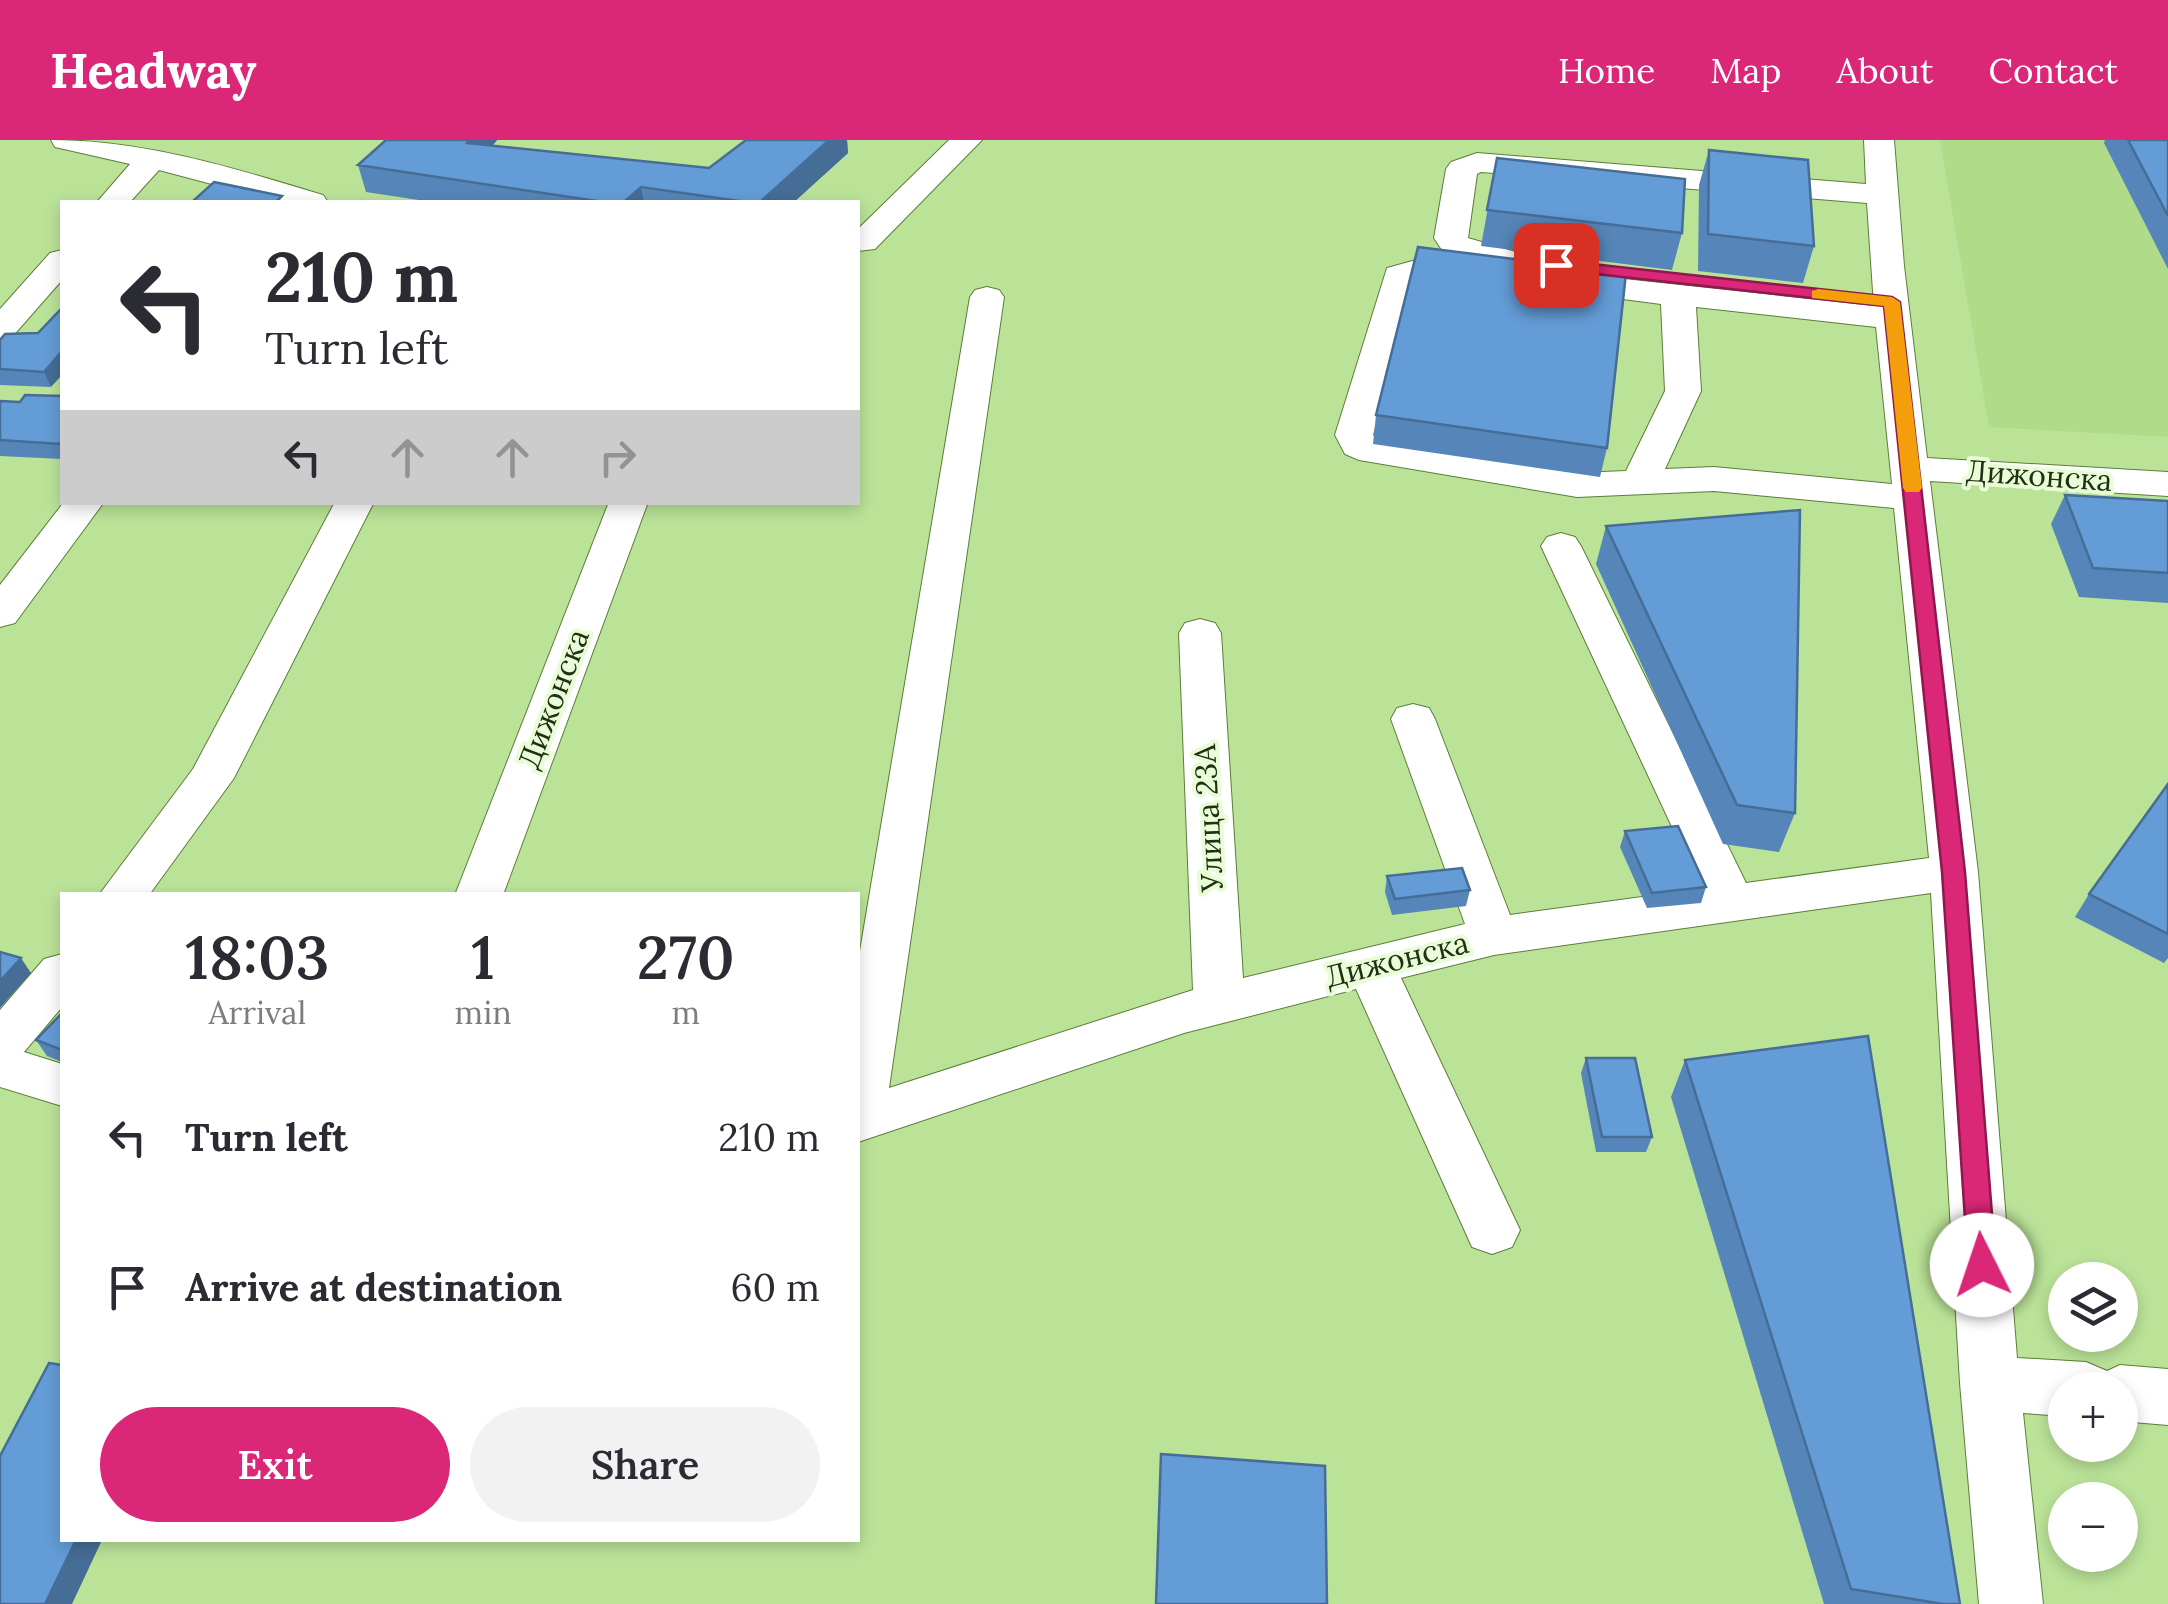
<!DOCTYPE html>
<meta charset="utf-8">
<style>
:root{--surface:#fff;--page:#f2f2f3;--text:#2b2b33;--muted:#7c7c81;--accent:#db2777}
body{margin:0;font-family:Lora,serif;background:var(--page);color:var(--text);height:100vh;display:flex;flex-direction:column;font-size:38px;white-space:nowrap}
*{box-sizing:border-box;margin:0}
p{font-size:32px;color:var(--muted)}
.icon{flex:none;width:55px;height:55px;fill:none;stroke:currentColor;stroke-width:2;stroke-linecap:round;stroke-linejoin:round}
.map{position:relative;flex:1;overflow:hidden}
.side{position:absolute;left:60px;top:752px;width:800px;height:650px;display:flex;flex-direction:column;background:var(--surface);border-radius:0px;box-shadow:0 5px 15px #0003}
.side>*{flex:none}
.guide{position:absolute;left:60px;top:60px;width:800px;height:305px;border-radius:0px;box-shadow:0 5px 15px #0003;background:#fff;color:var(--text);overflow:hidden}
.controls{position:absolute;left:2048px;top:1122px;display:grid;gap:20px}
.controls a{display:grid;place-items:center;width:90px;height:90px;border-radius:50%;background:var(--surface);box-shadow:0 5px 15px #0003;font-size:50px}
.pin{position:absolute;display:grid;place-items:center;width:85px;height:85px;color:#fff;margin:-42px;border-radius:20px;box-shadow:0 5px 15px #0006}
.me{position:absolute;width:110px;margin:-55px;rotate:356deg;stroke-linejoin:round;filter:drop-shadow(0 0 8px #0008)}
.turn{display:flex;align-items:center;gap:35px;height:210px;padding:0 40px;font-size:45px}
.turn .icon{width:130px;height:130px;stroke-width:2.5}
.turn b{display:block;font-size:70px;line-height:85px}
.lanes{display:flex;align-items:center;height:95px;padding:0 40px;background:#0003;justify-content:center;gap:50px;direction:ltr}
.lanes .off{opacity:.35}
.eta{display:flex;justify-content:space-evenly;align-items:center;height:170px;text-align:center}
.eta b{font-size:60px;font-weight:600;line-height:70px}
.action{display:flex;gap:20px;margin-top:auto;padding:20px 40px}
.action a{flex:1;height:115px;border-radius:60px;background:var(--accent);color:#fff;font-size:40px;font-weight:600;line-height:115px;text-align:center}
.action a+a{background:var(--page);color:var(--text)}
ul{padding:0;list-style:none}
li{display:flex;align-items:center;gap:30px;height:150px;padding:0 40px}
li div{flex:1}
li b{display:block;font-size:38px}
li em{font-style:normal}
header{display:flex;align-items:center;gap:60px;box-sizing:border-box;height:140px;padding:0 50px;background:var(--accent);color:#fff}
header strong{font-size:48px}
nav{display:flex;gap:55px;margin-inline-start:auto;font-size:35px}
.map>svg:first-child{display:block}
.built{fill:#b0db89}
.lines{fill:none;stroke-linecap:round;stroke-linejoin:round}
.minor-casing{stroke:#5b7e38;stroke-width:2}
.minor{fill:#fff;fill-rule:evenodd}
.wall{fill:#5686b9}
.shaded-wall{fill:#466d96}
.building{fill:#649cd7;stroke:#466d96;stroke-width:2.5}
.route{fill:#db2777;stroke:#8e194d;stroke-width:2.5}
.slow{fill:#f59e0b}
.labels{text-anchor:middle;stroke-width:8;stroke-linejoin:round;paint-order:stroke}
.street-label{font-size:30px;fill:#213013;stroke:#e8fdd7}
</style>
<header>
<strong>Headway</strong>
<nav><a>Home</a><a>Map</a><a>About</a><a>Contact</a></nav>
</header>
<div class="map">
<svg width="2168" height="1464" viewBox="0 0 2168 1464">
<rect width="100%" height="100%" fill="#bbe398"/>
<path class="built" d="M1940,0h228v297l-179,-10z"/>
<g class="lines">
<defs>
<path id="minor" d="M51,0c93,0 183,28 272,55l5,7h-48l-121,-32 -29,32h-33l33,-38 -75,-17z
M949,0h33l-107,109 -17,2v-22z
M1864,0h30l10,126 23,192 241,14v24l-238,-15 48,391 39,486 69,4 21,9 13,-6 48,4v56l-48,-4v-31h-55v26l-42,-3 20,191h-64l-19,-221 -29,-490 -437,62 -93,23 119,252 -8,17 -20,7 -20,-7 -116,-258 -172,44 -326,109v-179l112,-666 5,-7 12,-3 12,3 5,7 -115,791 304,-98 -14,-357 6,-10 15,-4 15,4 6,10 22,345 222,-54 -74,-205 6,-11 16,-4 16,4 6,11 75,196 191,-26 -160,-343 6,-9 14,-4 14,4 6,9 165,337 183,-25 -35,-350 -180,-17 -137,6 -218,-37 -14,-6 -10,-19 52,-167 40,-11 44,5 -25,-6 -12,-18 12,-69 5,-7 26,-9 389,31zM1481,32l386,31 7,103 -315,-34 -12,3 -5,7 5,7 114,15 4,87 -39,80 -49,2 -196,-31 -8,-7 41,-154c25,-8 51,5 76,-1l5,-7 -5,-7 17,4 12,-3 5,-7 -5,-7 -51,-15 9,-64zM1696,167l180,20 16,157 -178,-17 -49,2 36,-78z
M62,110v30l-50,57 -12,4v-32l50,-56z
M64,362h40l-89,121 -15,4v-42z
M335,362h39l-140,276 -85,117h-50l94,-126z
M609,362h39l-145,393h-48z
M62,814v53l-38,45 38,12v42l-62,-19v-77l44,-51z"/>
</defs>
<use href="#minor" class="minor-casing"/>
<use href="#minor" class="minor"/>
</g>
<path class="wall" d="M497,0l-5,6 217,22 37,-28h101l1,13 -54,49h-362l-66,-10 -8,-27z
M2105,0h63v129l-64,-126z
M1709,10l105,96 -11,37 -105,-12 1,-86z
M1497,18l185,75 -10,37 -191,-24z
M38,193l13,54 -51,-2v-45z
M62,256v63l-62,-3v-55l20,1z
M1376,275l231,33 -7,29 -227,-33z
M2065,355l103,6v102l-89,-6 -28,-73z
M1606,386l189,287 -16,39 -56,-8 -127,-280z
M2168,644v174l-4,5 -89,-46 14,-23z
M1625,691l81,56 -5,16 -54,5 -27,-61z
M1387,736l83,14 -4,16 -74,9 -7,-23z
M62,873v49l-15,-6 -11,-16z
M1586,918l66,79 -6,15h-50l-15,-79z
M1685,920l275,544h-136l-153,-507z"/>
<path class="shaded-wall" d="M469,0h28l-23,30 -7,-27z
M829,0h18l1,13 -54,49h-34z
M641,47l3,15h-20z
M62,211v24l-11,12 -7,-15z
M21,818l10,15 -31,35v-27z
M76,1400h26l-30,64h-27z"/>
<path class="building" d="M386,0h83l-2,3 242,25 37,-28h83l-69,62h-14l-105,-15 -17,15h-21l-245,-37z
M2128,0h40v76z
M1709,10l99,10 6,86 -106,-12z
M1497,18l188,21 -3,54 -195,-23z
M214,42l68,14 -6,6h-84z
M1418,107l208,26 -19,175 -231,-33z
M60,170h2v41l-18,21 -44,-3v-29l5,-6 33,-1z
M25,255l37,1v44l-2,4 -60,-4v-39l20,1z
M2065,355l103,6v72l-75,-5z
M1800,370l-5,303 -58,-8 -131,-279z
M2168,644v150l-79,-40z
M1678,686l28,61 -54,6 -27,-62z
M1462,728l8,22 -75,9 -8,-23z
M0,812l21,6 -21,23z
M62,873v37l-26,-10z
M1868,896l92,568h-17l-92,-15 -166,-529z
M1586,918h49l17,79h-50z
M49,1223l13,2v175h14l-31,64h-45v-148z
M1161,1314l164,12 2,138h-171z"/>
<path class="route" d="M1556,120l336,37 8,5 65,570 31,393 -4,8 -10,4 -10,-4 -4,-8 -26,-393 -58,-566 -333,-37 -3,-4z"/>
<path class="slow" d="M1818,149l74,8 8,5 22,186 -3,4h-13l-3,-4 -19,-182 -72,-8v-7z"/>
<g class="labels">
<g class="street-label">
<text transform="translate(2039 336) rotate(4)" y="10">Дижонска</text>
<text transform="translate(554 559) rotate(-69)" y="10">Дижонска</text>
<text transform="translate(1209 678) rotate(-93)" y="10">Улица 23А</text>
<text transform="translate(1397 820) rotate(-14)" y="10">Дижонска</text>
</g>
</g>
</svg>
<div class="controls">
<a><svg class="icon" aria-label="layers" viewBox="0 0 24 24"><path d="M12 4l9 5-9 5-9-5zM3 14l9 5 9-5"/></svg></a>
<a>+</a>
<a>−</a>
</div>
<div class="pin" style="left:1556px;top:125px;background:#d93025"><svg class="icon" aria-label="arrive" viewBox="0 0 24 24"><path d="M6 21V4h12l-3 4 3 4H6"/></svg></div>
<svg class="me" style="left:1982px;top:1125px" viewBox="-20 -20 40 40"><circle r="19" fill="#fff"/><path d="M0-13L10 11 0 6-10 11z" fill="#db2777"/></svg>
<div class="guide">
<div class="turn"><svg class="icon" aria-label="left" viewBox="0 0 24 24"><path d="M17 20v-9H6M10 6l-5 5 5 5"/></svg><div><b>210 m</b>Turn left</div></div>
<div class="lanes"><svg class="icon" aria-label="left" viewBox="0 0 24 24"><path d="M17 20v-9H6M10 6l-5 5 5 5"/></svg><svg class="icon off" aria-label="ahead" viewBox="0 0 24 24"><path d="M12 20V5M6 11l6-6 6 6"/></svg><svg class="icon off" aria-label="ahead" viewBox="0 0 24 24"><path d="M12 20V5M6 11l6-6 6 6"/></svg><svg class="icon off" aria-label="right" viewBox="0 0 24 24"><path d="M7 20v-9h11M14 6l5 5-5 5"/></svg></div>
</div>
<section class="side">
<div class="eta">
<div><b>18:03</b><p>Arrival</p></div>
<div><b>1</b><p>min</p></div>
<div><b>270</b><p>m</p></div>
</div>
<ul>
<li><svg class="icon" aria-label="left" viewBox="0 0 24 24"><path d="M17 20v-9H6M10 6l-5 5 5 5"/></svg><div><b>Turn left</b></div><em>210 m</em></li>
<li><svg class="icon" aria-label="arrive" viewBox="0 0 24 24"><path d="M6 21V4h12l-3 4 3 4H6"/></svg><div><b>Arrive at destination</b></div><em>60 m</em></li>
</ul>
<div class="action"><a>Exit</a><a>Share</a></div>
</section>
</div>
